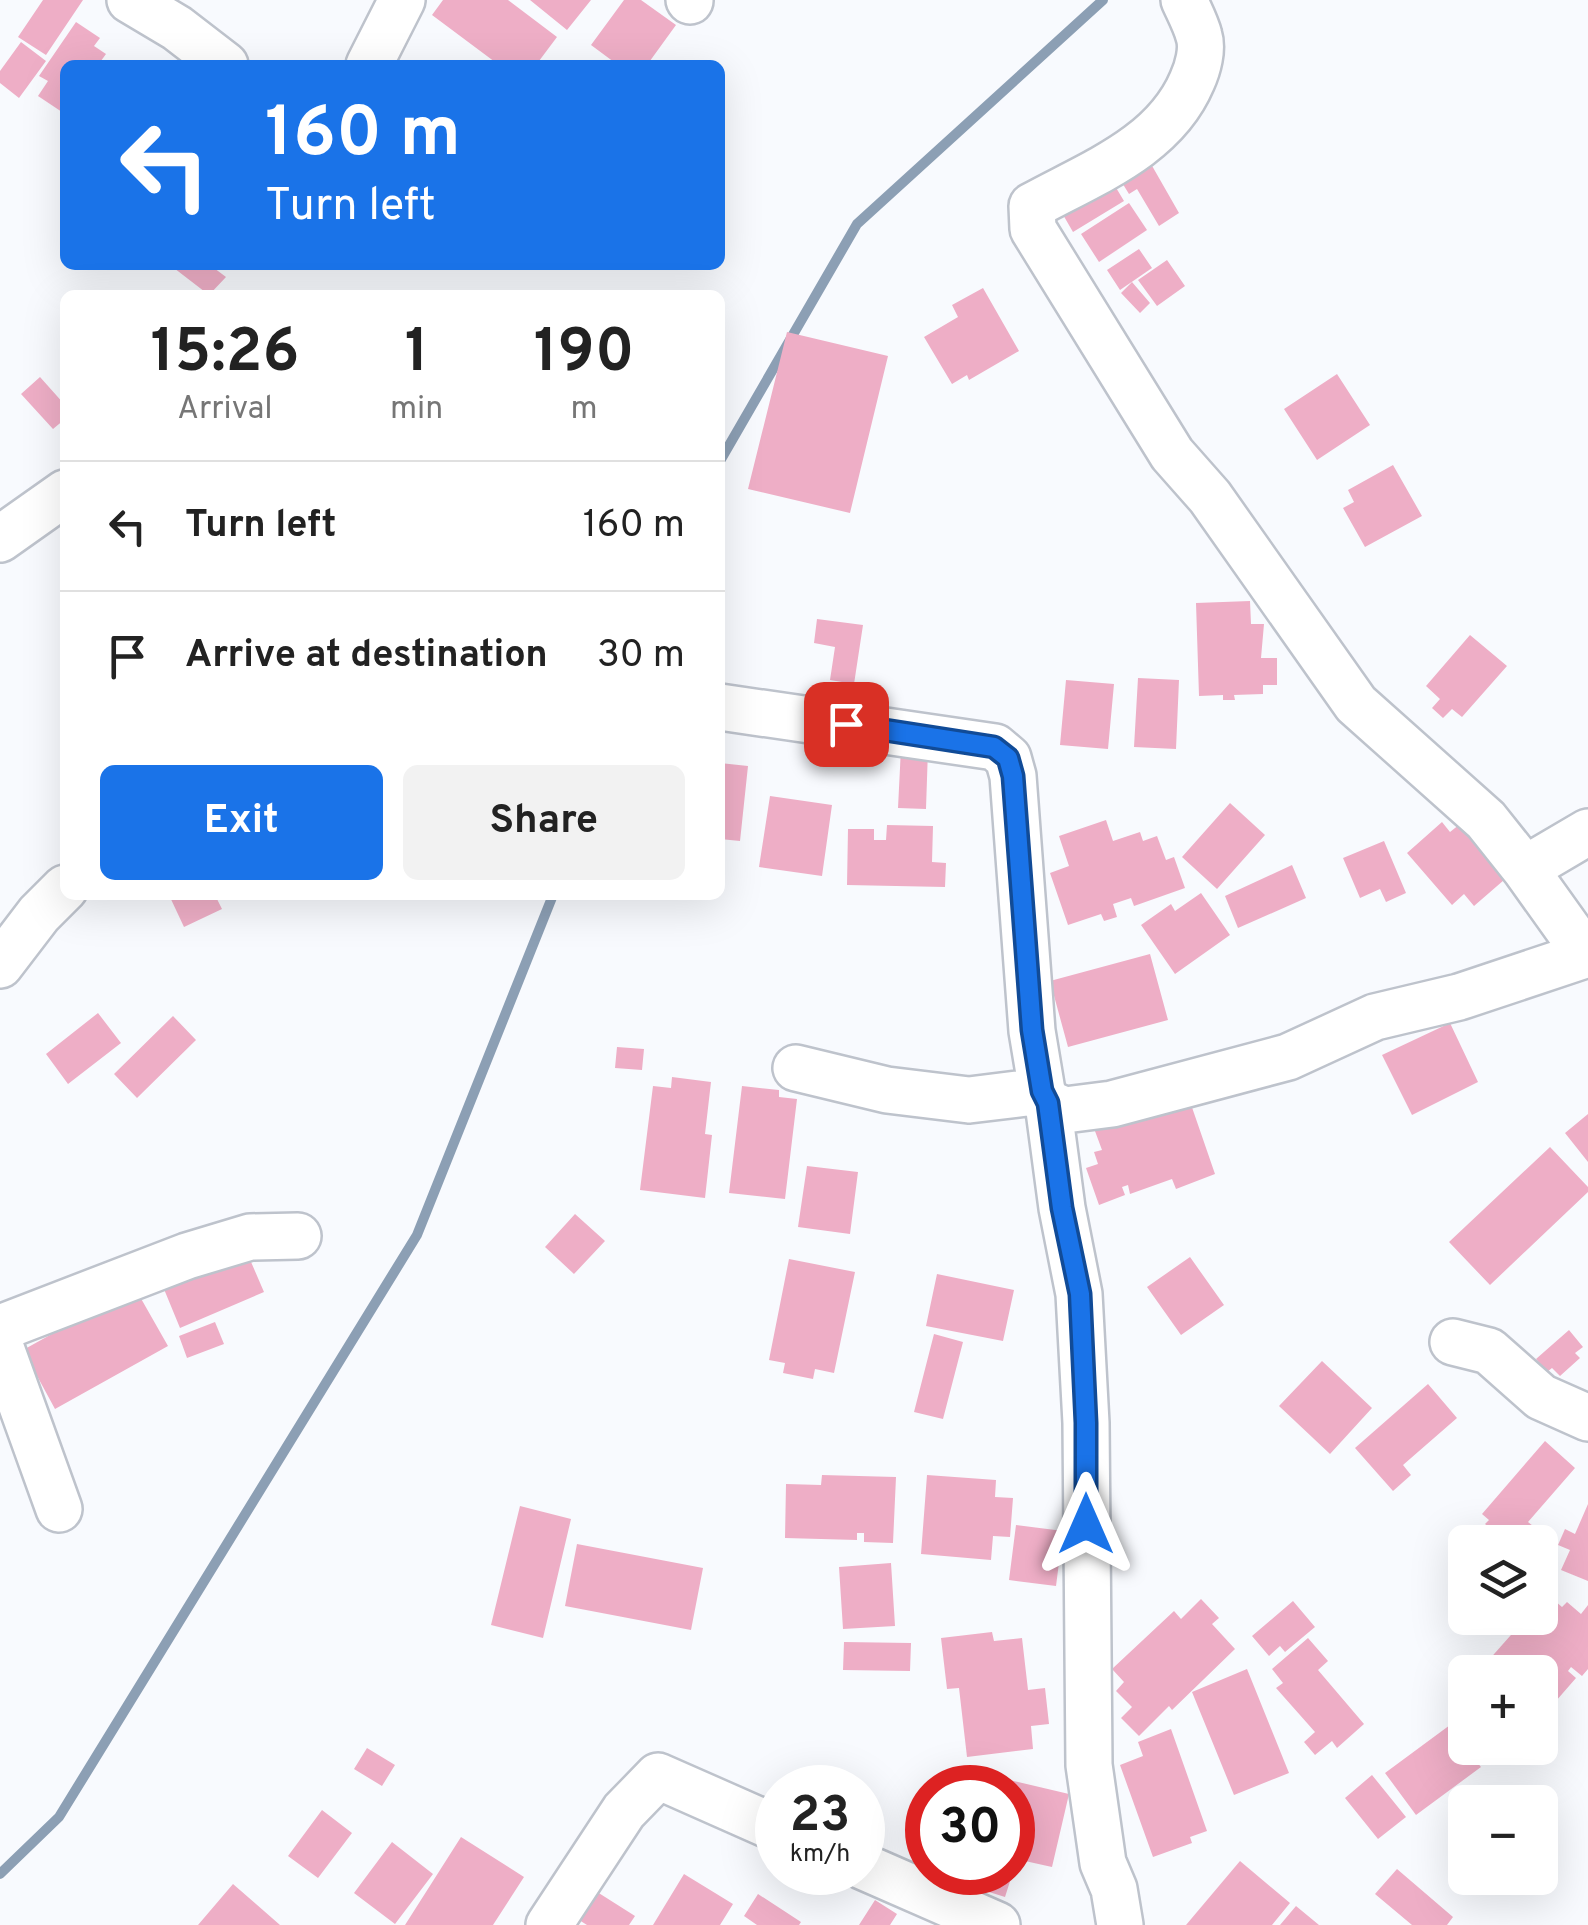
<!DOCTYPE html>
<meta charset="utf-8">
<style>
:root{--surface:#fff;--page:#f2f2f2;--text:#222;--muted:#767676;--line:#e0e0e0;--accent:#1a73e8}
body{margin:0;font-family:Overpass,sans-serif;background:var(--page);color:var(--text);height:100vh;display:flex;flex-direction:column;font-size:38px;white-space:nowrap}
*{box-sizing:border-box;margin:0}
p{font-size:32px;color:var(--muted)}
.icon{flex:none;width:55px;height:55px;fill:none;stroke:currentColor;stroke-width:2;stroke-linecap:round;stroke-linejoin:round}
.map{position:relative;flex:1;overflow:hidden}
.details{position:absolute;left:60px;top:290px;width:665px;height:610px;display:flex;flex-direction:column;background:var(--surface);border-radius:15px;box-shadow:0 10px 40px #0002}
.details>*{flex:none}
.hud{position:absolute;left:60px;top:60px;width:665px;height:210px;border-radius:15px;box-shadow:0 10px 40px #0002;background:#1a73e8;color:#fff;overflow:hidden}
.buttons{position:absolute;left:1448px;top:1525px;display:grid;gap:20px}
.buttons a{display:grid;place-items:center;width:110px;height:110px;border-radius:15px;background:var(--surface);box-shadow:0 10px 40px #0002;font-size:50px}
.speed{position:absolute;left:755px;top:1765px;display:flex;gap:20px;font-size:50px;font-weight:700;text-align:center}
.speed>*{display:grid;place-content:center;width:130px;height:130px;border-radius:50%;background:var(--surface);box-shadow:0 10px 40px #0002;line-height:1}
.speed small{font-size:25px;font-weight:400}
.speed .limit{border:15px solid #d22;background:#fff;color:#111}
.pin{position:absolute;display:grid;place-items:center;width:85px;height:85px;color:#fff;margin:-42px;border-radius:20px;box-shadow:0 5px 15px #0006}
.me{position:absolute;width:110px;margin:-55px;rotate:0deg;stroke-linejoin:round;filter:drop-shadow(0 0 8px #0008)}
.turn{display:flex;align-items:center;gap:35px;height:210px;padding:0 40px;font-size:45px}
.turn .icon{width:130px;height:130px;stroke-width:2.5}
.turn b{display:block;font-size:70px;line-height:85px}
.eta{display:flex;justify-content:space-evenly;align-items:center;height:170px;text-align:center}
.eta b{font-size:60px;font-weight:700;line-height:70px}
.action{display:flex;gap:20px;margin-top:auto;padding:20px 40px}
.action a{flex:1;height:115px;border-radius:15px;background:var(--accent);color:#fff;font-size:40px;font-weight:700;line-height:115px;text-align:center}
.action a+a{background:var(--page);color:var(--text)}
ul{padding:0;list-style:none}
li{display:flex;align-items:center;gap:30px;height:130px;padding:0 40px;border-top:2px solid var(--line)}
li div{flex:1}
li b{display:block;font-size:38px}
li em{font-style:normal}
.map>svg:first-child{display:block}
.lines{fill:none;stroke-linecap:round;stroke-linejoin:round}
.stream{stroke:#8c9fb4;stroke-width:10}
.building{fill:#eeaec6}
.minor-casing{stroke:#bec3cc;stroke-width:50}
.minor{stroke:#fff;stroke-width:45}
.route-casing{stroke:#114b97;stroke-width:25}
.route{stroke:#1a73e8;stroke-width:18}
</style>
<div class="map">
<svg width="1588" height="1925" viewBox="0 0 1588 1925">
<rect width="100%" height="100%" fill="#f8fafe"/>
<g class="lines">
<path class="stream" d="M720,461l137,-237 246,-224
M0,1874l59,-57 358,-582 136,-340"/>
</g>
<path class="building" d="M43,0h40l-37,55 -28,-18z
M443,0h65l49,37 -21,28h-37l-67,-50z
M530,0h61l-24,30z
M624,0h17l35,25 -29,40h-29l-27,-20z
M76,22l24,16 -6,8 12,8 -8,11h-33v49l-27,-18 10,-15 -9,-5z
M21,42l25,19 -27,37 -19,-15v-12z
M1151,164l28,49 -20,13 -22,-37 -8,5 -8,-13z
M1112,181l12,20 -51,31 -11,-19z
M1129,203l18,27 -48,32 -18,-28z
M1139,249l13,19 -32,22 -13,-20z
M1167,260l18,26 -28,20 -19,-26z
M170,265h40l16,12 -17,18z
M1132,282l18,21 -10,10 -19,-20z
M983,288l36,63 -50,29 -2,-5 -15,9 -28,-47 34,-20 -6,-12z
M787,332l101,24 -38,157 -102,-24z
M1337,374l33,51 -53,35 -33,-51z
M40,377l25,28v14l-12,10 -32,-35z
M1393,465l29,51 -57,31 -22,-39 11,-6 -6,-12z
M1250,601l1,23h13l-3,34h16v27h-14v9l-29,1 1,5h-12v-5l-24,1 -3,-93z
M817,619l46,6 -9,59 -24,-4 5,-33 -21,-4z
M1470,635l37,31 -45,51 -10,-8 -9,9 -11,-10 8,-9 -14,-13z
M1138,678l41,2 -3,69 -42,-2z
M1066,680l48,4 -6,65 -48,-4z
M901,748l27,1 -2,60 -28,-1z
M720,763l28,3 -8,75 -20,-2z
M770,796l62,9 -10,71 -63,-9z
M1230,803l35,32 -48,54 -35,-32z
M1106,820l7,21 27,-9 3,9 14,-5 9,24 8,-3 11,31 -51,18 -3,-8 -18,6 4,13 -13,4 -3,-7 -33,11 -18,-52 19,-7 -10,-30z
M1465,820l28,32 -7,7 18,21 -30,26 -10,-12 -12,11 -45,-52 35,-31 8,10z
M887,825l46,1 -1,36 14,1 -1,24 -98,-2 1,-56h26v11h12z
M1384,841l22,52 -20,9 -6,-13 -20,9 -17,-40z
M1292,865l14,33 -68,30 -13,-32z
M1201,893l29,42 -55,39 -34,-49 30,-21 4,7z
M169,895h46l7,14 -38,18z
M1150,954l18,66 -100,27 -18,-66z
M98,1013l23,30 -53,41 -22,-30z
M173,1016l23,24 -59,58 -23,-24z
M1450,1023l28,59 -66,33 -30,-60z
M617,1047l27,2 -2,21 -27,-2z
M672,1077l39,5 -6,52 7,1 -7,63 -65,-8 13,-104 18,2z
M742,1086l37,4v7l18,2 -12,100 -56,-6z
M1186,1090l29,84 -39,15 -4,-10 -42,15 -2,-9 -6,2 3,8 -26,10 -13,-37 12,-4 -4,-12 8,-2 -10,-27z
M1588,1114v48l-23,-29z
M1550,1147l38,40v5l-98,93 -41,-43z
M807,1166l51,6 -8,62 -52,-7z
M575,1214l30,27 -31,33 -29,-27z
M242,1241l22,51 -84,36 -21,-51z
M1190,1257l34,48 -43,30 -34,-48z
M789,1259l66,13 -21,101 -19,-4 -2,10 -30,-6 2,-10 -16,-3z
M937,1274l77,16 -11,51 -77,-15z
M135,1288l33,58 -113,63 -32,-59z
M215,1322l9,22 -37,14 -8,-22z
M1569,1330l14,17 -8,6 5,5 -20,18 -8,-8 -5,4 -11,-13z
M934,1334l29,8 -20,77 -29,-7z
M1322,1361l50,47 -42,46 -51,-48z
M1428,1384l29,34 -54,47 8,10 -18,16 -38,-43z
M1545,1441l30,27 -47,54 5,4 -15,16h-11l-22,-18 4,-4 -7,-6z
M822,1475l74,2 -3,66 -29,-1v-9h-7v7l-72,-2 1,-54 35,1z
M927,1475l69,5 -1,17 18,1 -3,39 -17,-1 -2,24 -70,-6z
M1588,1504v77l-27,-11 9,-20 -12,-5 7,-16 10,5z
M520,1506l51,13 -28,119 -52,-13z
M1016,1525l47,6 -7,55 -47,-6z
M577,1544l126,24 -12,62 -126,-24z
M891,1563l4,63 -52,3 -4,-62z
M1540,1588l22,19 5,-5 14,12 7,-9v64l-6,7 -11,-9 -3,4 8,7 -27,31 -9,-8v-29h-41l-12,-10 39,-44h14z
M1201,1599l18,19 -7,6 23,25 -63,61 -3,-4 -30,30 -18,-18 11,-11 -16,-16 8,-9 -12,-13 62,-58 7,8z
M1293,1601l22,26 -30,25 -5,-6 -11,10 -17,-20z
M992,1632l2,9 28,-3 6,52 17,-2 4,36 -18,2 2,23 -66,8 -8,-69 -12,1 -6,-51z
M1308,1638l20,23 -10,9 46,54 -27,24 -5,-7 -17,14 -11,-13 11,-10 -39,-44 7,-5 -11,-14z
M844,1642l67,1 -1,28 -67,-1z
M1247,1669l42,104 -55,22 -42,-103z
M1450,1725l6,6 5,-3 4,5v15l16,19 -65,48 -31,-42z
M1171,1729l36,102 -17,6 2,6 -39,14 -33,-92 23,-9 -5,-14z
M367,1748l28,17 -13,21 -28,-17z
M954,1767l115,27 -17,73 -40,-9v-70h-63z
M1372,1775l34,42 -28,22 -33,-41z
M322,1810l30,23 -34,45 -30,-22z
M461,1837l63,40 -31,48h-88z
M392,1842l41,32 -38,50 -41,-31z
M1240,1861l50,42 -18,22h-86z
M1397,1869l56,48 -6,8h-35l-37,-31z
M939,1872h74l-8,25 -67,-21z
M684,1874l49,30 -13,21h-67z
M233,1884l47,41h-82z
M594,1890l41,26 -6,9h-42l-11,-7z
M758,1894l43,28 -2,3h-42l-13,-9z
M875,1900l22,14 -7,11h-31z
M1296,1906l23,19h-39z"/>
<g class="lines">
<defs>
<path id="minor" d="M130,0l47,28 48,37
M689,0l1,1
M1184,0c5,11 12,24 15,36 4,13 -1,32 -7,45 -28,66 -100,92 -160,125l1,23 139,225 38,43 146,207 130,116 39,49 63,-37
M369,65l33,-65
M0,539l65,-46
M720,707l275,40 13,11 5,18 19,255 10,60 6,12 17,7 47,-6 176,-47 87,-40 84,-20 129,-43
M1525,869l50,70 13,12
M0,965l39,-51 26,-26
M796,1068l91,22 82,10 73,-9
M1048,1103l14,105 17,86 7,129 3,342 14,98 11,26 6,36
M0,1328l187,-72 63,-19 48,-1
M1453,1342l36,9 52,46 47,21
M0,1345l59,164
M862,1866l135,59
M549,1925l75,-114 34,-35 120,53"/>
</defs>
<use href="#minor" class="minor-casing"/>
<use href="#minor" class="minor"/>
</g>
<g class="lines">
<defs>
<path id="route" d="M846,724l148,23 14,11 5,18 19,254 10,61 6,12 14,105 18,86 6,129v101"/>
</defs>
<use href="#route" class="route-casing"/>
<use href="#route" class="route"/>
</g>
</svg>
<div class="buttons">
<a><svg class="icon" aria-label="layers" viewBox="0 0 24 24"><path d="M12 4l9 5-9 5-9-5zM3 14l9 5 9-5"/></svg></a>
<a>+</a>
<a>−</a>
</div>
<div class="speed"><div>23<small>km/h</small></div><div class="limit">30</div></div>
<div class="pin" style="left:846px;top:724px;background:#d93025"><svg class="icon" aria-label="arrive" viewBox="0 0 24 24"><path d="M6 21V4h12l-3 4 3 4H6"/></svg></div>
<svg class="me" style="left:1086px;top:1524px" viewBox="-20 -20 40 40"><path d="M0-17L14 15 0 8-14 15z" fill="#1a73e8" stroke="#fff" stroke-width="4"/></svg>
<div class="hud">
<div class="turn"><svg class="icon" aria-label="left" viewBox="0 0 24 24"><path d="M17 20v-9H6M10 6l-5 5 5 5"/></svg><div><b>160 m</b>Turn left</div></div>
</div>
<section class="details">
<div class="eta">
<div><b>15:26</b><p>Arrival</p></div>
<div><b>1</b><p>min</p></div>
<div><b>190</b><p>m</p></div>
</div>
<ul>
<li><svg class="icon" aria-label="left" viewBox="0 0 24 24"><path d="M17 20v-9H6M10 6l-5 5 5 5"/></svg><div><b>Turn left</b></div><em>160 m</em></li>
<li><svg class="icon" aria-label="arrive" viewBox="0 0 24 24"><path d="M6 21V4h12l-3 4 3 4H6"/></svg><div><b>Arrive at destination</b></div><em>30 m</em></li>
</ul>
<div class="action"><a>Exit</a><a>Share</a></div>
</section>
</div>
